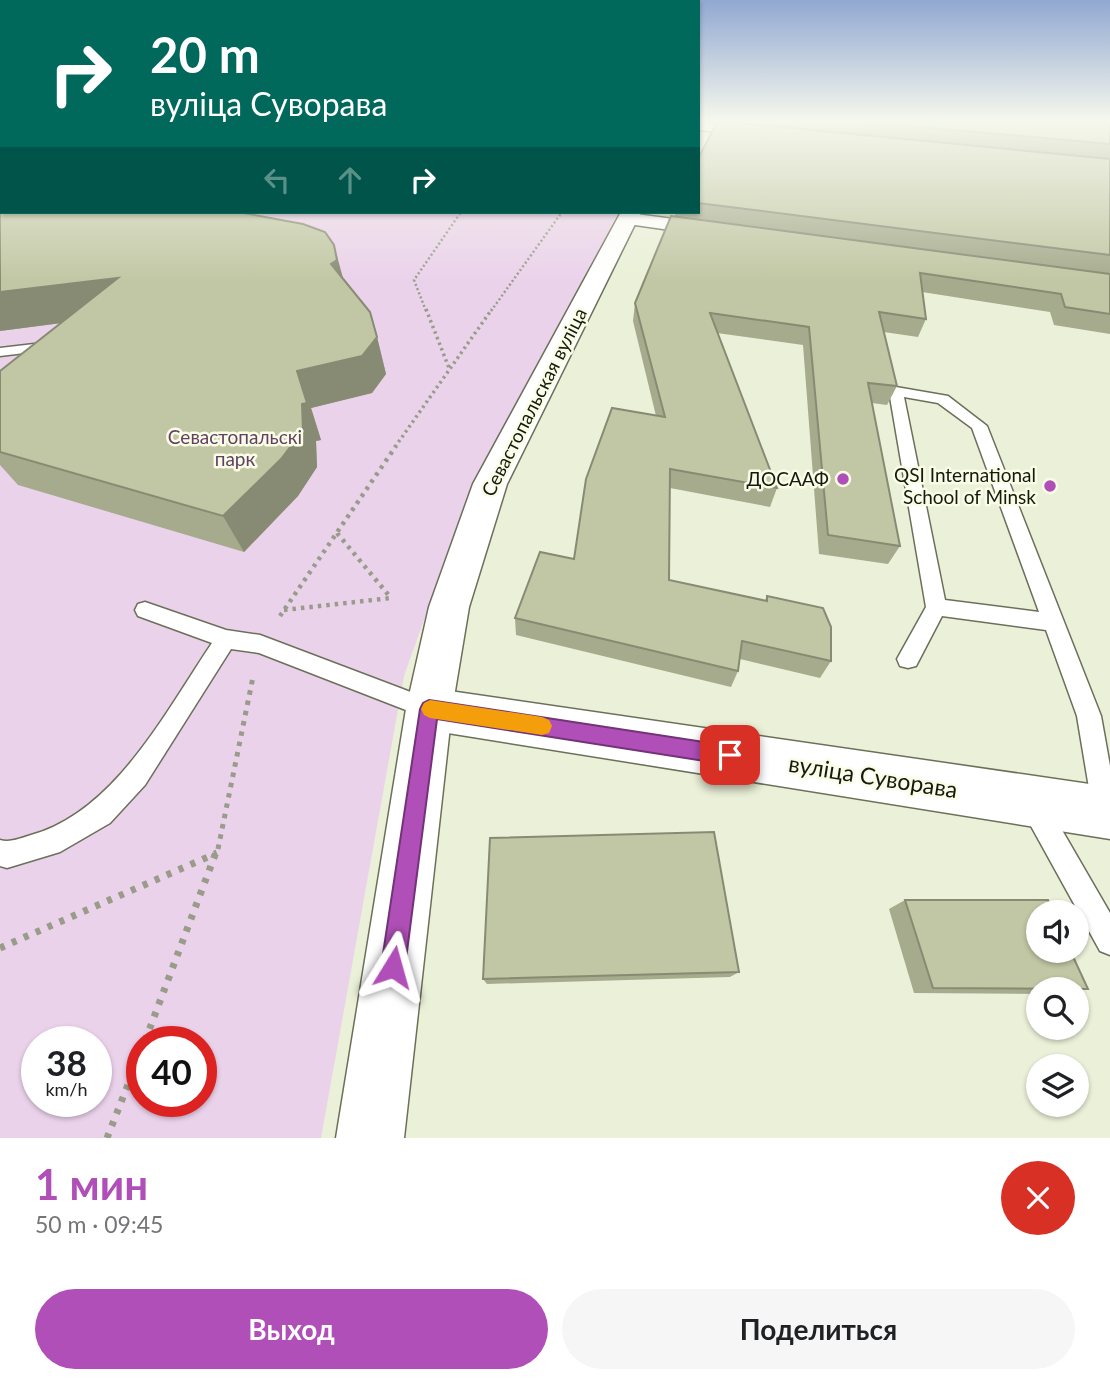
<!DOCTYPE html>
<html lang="ru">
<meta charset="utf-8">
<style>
:root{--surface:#fff;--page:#f6f6f6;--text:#202124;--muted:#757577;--accent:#b04fb7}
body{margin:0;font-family:Lato,sans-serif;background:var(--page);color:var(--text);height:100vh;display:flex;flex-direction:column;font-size:26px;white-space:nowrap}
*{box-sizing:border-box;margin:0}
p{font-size:23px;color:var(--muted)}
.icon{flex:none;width:38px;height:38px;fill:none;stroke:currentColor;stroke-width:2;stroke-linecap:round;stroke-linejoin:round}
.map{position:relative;height:1138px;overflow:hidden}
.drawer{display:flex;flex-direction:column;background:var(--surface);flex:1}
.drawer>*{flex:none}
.banner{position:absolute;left:0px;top:0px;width:700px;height:214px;box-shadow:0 2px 5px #0004;background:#00695c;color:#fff;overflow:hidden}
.fabs{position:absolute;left:1026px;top:900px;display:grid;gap:14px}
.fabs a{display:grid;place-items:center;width:63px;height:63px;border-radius:50%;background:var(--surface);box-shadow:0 2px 5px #0004;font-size:35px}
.speed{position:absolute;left:21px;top:1026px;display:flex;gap:14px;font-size:35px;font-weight:700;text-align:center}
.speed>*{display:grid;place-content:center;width:91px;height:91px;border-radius:50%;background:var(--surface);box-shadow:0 2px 5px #0004;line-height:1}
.speed small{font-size:18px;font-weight:400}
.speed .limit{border:10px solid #d22;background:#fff;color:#111}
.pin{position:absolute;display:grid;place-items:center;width:60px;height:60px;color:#fff;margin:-30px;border-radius:14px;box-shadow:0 4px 10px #0006}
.me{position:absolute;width:77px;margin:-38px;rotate:8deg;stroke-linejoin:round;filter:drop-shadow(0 0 5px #0008)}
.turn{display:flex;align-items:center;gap:24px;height:147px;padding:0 35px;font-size:32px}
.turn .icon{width:91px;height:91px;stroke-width:2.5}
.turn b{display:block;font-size:49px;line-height:60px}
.lanes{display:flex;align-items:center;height:66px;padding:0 35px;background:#0003;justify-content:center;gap:35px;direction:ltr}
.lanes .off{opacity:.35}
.round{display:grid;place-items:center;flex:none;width:74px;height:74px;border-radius:37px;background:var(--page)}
.headline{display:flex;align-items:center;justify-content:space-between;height:119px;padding:0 35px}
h1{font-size:42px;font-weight:700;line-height:52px;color:var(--accent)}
.cta{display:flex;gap:14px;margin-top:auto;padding:14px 35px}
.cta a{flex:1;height:80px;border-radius:42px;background:var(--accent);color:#fff;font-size:28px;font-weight:700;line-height:80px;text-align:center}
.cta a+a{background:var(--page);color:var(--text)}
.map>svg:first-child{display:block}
.green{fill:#ebd2eb;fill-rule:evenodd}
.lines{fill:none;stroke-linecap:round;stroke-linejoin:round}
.service-casing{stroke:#6c6f5a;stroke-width:3}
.minor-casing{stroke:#6c6f5a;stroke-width:3}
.tertiary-casing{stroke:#6c6f5a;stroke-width:3}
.path-far4{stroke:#999c8a;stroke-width:2.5;stroke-dasharray:2 2.5;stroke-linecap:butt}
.path-far3{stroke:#999c8a;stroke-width:3.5;stroke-dasharray:2.5 3.5;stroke-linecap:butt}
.path-far2{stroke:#999c8a;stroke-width:4.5;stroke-dasharray:3.5 5;stroke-linecap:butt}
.path-far1{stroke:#999c8a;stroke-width:5;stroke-dasharray:4.5 6;stroke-linecap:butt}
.path{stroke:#999c8a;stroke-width:7;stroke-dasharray:5 8;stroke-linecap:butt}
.service{fill:#fff;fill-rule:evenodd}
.minor{fill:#fff;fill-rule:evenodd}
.tertiary{fill:#fff;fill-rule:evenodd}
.wall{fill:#a6ab8d}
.shaded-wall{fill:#878b73}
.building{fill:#c1c7a4;stroke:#878b73;stroke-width:2}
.route{fill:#b04fb7;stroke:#723377;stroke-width:2}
.slow{fill:#f59e0b}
.poi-dot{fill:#b04fb7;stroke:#f9fde5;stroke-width:2.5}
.labels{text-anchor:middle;stroke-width:5;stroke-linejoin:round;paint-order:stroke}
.street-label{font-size:19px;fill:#171910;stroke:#f9fde5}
.park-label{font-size:19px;fill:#623e65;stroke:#f9fde5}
.poi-label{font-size:19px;fill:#171910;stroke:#f9fde5;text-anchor:end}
.near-street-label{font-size:23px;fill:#171910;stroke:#f9fde5}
</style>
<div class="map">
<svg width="1110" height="1138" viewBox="0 0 1110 1138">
<rect width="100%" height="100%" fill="#ebf0d8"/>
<path class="green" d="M0,122l2,90h617l-146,271 -69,193 -83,462h-321zM37,1041h59v60h-59zM142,1041h59v60h-59z"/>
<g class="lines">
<defs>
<path id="service" d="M34,344l26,10 -7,4 -20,-6 -33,4v-8z
M896,387l52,9 39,30 114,290 9,50v57l-4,2 -9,-4 -4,-9 -16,-96 -31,-86 -104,-14 -26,50 -8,2 -8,-2 -3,-7 29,-52 -37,-216zM904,397l34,6 34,25 67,184 -94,-12z
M145,602l81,28 34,5 177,67 3,7 -3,7 -8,3 -170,-66 -28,-4 -86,136 -35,38 -50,29 -53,16 -7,-2v-26c10,3 21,-2 31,-5 84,-23 135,-124 181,-192l-74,-27 -3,-6 3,-6z
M1035,795l9,4 66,114v42l-10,-4 -74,-134 -4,-9 4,-9z"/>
<path id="minor" d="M698,122l69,5 8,5 -8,5 -69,-7z
M628,213l91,12 7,2 3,4 -3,4 -7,2 -98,-14 -3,-4 3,-4z
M429,688l681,99v52l-681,-109 -16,-6 -7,-15 7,-15z"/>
<path id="tertiary" d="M621,212h20l-134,272 -38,123 -17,102 -48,429h-68l70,-429 23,-102 44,-123z"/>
</defs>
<use href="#service" class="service-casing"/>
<use href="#minor" class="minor-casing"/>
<use href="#tertiary" class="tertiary-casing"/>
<path class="path-far4" d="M426,311l-12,-31 47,-68
M491,311l71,-99"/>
<path class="path-far3" d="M426,309l23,59
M395,447l97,-138"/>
<path class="path-far2" d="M337,533l54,65
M284,610l107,-12
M280,616l116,-170"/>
<path class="path-far1" d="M218,849l35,-172"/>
<path class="path" d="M0,948l217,-95
M145,1041l73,-194
M107,1138l35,-89"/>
<use href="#service" class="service"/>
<use href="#minor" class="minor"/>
<use href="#tertiary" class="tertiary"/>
</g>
<path class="wall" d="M717,122h393v212l-56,-9 -4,-13 -128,-20 4,27 -8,18 -34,-5 13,54 -10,19 -15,-2 28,143 -12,18 -69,-10 -16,-209 -86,-12 60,155 -7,19 -100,-19 -1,92 96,20 2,-4 64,65 -11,17 -80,-19 -2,12 -7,16 -215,-52 -1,-17 59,-59 82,-143 -23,-95 2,-18 40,-87v-4h23v-53z
M334,245l8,33 35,59 9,37 -14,19 -61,15 10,32 -5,1 1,26 -19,29 -54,56 -226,-67 -18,-20v-94l62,-48 -62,8z
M905,900l183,89 -12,2v-2h-38v5l-124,-1 -25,-84z
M739,972l-9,5 -243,7 -4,-5z"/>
<path class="shaded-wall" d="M334,245l9,33 -12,-14z
M118,278l19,35 -137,18v-39z
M377,337l9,37 -14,19 -61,15 10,32 -5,1 1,26 -19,29 -54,56 -21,-36 74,-145z"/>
<path class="building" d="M717,122h11l382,37v96l-412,-52v-44z
M868,122h242v22z
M2,207v5h236l65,12 22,8 9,13 3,15 -6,4 39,48 7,25 -15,19 -65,15 10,32 -5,1 1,26 -22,29 -58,57 -223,-64v-81l118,-93 -118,14v-84z
M671,216l439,58v40l-45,-7 -4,-13 -141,-21 6,46 -47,-7 18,74 -29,-3 32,163 -72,-11 -19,-208 -99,-14 67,175 -107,-19 -1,111 98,21v-5l56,12 8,19v34l-89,-20 -4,30 -223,-53 25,-66 34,7 12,-80 26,-71 53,9 -30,-114z
M714,832l25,140 -256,7 7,-141z
M905,900h143l5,12h-15v38h32l18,39 -155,-1z"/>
<linearGradient id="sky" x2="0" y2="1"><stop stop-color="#91a8d1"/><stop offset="0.43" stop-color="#f6f8ed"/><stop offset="1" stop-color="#f6f8ed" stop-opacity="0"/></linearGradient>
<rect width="1110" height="281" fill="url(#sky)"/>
<path class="route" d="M429,700l301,46 7,2 3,7 -3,7 -7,3 -293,-46 -32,248 -3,8 -9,4 -8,-4 -4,-8 39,-258 3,-6z"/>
<path class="slow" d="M430,700l112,17 7,3 3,6 -3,7 -7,2 -112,-17 -6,-3 -3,-6 3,-6z"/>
<g class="poi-dot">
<circle cx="843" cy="479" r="7"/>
<circle cx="1050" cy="486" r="7"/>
</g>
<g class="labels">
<g class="street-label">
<text transform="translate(534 402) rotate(-63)" y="7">Севастопальская вуліца</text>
</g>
<g class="park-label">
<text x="235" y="444">Севастопальскі<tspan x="235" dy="22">парк</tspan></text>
</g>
<g class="poi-label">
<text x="1036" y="482">QSI International<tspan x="1036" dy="22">School of Minsk</tspan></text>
<text x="829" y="486">ДОСААФ</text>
</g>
<g class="near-street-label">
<text transform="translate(873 777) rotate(9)" y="8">вуліца Суворава</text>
</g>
</g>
</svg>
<div class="fabs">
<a><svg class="icon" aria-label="sound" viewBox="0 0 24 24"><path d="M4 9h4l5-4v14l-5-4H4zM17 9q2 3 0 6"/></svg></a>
<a><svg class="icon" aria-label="search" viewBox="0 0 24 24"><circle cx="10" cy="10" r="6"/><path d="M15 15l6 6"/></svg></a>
<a><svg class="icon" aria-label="layers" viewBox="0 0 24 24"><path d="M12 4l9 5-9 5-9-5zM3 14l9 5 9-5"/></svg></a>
</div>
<div class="speed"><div>38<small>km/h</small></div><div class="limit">40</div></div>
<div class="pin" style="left:730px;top:755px;background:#d93025"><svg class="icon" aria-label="arrive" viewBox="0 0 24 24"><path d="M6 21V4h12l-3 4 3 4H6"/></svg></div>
<svg class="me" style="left:393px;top:967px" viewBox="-20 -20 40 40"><path d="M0-17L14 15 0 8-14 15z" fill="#b04fb7" stroke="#fff" stroke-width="4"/></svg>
<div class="banner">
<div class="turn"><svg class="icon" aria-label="right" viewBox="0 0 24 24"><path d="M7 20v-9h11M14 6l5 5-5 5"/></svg><div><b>20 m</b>вуліца Суворава</div></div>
<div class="lanes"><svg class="icon off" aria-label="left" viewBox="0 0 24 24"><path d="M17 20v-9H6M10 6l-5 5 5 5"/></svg><svg class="icon off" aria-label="ahead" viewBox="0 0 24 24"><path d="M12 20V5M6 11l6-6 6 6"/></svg><svg class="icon" aria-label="right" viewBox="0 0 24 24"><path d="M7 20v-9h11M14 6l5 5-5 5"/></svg></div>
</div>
</div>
<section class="drawer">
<div class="headline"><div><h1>1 мин</h1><p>50 m · 09:45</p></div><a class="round" style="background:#d93025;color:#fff"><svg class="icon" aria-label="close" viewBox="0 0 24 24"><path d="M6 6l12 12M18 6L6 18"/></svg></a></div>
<div class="cta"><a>Выход</a><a>Поделиться</a></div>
</section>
